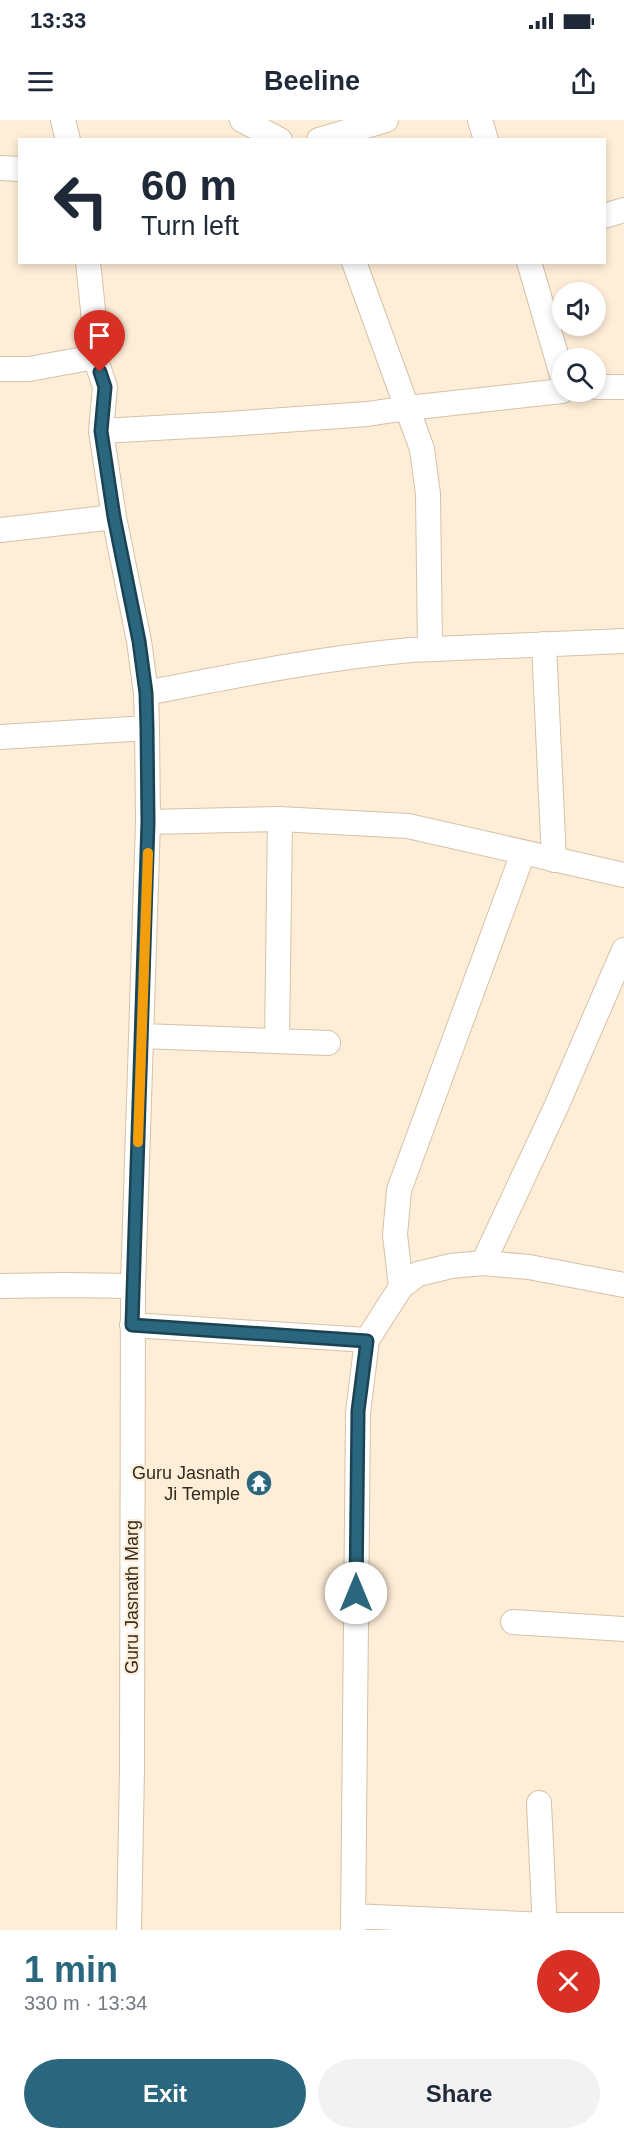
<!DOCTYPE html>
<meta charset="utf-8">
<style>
:root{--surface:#fff;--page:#f2f2f3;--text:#1f2937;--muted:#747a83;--accent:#2a677e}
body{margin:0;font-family:Arial,sans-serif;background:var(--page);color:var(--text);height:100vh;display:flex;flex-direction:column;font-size:22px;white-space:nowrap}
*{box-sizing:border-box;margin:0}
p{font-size:20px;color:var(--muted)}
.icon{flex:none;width:33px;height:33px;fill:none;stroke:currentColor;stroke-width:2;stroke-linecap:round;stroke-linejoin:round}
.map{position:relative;height:1810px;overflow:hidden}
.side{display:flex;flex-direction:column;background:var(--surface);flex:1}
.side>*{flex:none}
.banner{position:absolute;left:18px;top:18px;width:588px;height:126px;border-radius:0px;box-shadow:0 3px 9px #0003;background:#fff;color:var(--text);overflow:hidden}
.tools{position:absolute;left:552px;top:162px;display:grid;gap:12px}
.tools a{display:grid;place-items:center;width:54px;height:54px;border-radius:50%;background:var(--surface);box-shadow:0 3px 9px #0003;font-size:30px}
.pin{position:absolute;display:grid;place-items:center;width:51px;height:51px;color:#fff;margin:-62px -26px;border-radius:50% 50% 50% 0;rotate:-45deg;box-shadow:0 0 6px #0007}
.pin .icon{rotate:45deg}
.me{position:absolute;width:66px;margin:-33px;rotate:0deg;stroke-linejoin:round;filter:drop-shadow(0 0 4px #0008)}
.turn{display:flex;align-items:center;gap:21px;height:126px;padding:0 24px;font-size:27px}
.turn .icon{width:78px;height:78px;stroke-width:2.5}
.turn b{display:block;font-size:42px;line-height:51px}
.round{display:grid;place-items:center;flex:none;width:63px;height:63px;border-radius:32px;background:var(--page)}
.overview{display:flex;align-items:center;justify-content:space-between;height:102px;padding:0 24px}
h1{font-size:36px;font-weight:800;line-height:45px;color:var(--accent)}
.primary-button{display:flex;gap:12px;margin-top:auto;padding:12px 24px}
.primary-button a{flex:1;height:69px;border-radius:36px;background:var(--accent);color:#fff;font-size:24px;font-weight:800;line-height:69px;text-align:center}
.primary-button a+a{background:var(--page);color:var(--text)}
.status{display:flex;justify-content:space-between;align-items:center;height:42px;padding:0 30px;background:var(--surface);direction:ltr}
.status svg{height:16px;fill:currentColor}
header{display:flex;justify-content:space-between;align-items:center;height:78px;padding:0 24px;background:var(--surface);font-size:27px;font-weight:800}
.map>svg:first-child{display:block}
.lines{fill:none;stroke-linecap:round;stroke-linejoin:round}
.street-casing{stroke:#d5c2a7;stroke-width:26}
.street{stroke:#fff;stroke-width:24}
.route-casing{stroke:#1b4352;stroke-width:15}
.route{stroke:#2a677e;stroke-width:10}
.slow{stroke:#f59e0b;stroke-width:10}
.labels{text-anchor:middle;stroke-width:4.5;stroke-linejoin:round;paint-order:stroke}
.poi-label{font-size:18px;fill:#332b20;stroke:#feeed8;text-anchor:end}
.street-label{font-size:18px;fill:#332b20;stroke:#feeed8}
</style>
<div class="status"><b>13:33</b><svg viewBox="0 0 49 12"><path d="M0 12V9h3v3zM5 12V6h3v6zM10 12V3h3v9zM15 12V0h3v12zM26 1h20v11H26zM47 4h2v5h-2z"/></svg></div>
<header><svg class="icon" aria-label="menu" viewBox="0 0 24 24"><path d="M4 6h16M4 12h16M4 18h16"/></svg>Beeline<svg class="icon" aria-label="share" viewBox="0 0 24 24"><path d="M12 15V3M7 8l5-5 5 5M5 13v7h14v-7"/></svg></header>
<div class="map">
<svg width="624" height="1810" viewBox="0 0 624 1810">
<rect width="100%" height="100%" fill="#feeed8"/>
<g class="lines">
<defs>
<path id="street" d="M63,0l5,20
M242,0l38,20
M480,0l6,20
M319,20l67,-20
M0,48l20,1
M604,96l20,-6
M88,142l5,48 2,47 10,30 -4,44 13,86 25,124 7,52 1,35 1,94 -15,464 -1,483 -3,161
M354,142l68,187 6,45 2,155
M529,142l33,113
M0,249h29l66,-12
M596,267h28
M101,311l127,-7 139,-10 41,-6 154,-17
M0,410l114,-13
M544,524l10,216
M146,573c88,-17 175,-35 265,-43l213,-9
M0,617l147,-9
M148,702l132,-3 128,7 216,49
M142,916l186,7
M277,921l3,-222
M483,1143l73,-156 68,-157
M0,1166l65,-1 68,1
M401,1167l-6,-52 4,-45 124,-337
M132,1205l235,15
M513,1502l111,7
M539,1683l6,127
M353,1796l192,9h79
M353,1810l5,-517 9,-73 34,-53 17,-13 33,-8 32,-3 46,4 95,18"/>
</defs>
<use href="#street" class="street-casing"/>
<use href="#street" class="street"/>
</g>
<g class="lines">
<defs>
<path id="route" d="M100,252l5,15 -4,44 13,86 25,124 7,52 1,35 1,94 -16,503 235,16 -9,70 -2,182"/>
</defs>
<use href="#route" class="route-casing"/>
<use href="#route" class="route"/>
<path class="slow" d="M138,1022l10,-289"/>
</g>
<defs>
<symbol id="temple-disc" viewBox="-11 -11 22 22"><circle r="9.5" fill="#2a677e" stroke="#feeed8"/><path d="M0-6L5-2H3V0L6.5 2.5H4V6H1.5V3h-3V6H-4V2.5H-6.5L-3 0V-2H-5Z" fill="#fff"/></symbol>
</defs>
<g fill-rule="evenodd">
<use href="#temple-disc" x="244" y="1348" width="30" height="30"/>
</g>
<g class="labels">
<g class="poi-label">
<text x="240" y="1359">Guru Jasnath<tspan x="240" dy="21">Ji Temple</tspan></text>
</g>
<g class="street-label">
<text transform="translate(132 1477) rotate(-90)" y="6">Guru Jasnath Marg</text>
</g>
</g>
</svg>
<div class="tools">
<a><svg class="icon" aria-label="sound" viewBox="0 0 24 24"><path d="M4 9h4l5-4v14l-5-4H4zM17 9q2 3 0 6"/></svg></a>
<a><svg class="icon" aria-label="search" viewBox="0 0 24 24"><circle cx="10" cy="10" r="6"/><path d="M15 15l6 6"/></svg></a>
</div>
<div class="pin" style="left:100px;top:252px;background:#d93025"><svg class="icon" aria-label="arrive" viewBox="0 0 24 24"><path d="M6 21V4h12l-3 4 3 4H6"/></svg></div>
<svg class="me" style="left:356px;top:1473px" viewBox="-20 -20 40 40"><circle r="19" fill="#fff"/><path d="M0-13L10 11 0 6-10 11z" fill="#2a677e"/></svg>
<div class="banner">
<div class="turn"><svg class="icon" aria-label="left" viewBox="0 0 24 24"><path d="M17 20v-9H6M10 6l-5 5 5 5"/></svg><div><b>60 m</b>Turn left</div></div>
</div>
</div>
<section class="side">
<div class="overview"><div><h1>1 min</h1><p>330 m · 13:34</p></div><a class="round" style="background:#d93025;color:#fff"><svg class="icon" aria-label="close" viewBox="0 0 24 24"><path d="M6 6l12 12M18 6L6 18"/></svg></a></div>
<div class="primary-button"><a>Exit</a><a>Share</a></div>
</section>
